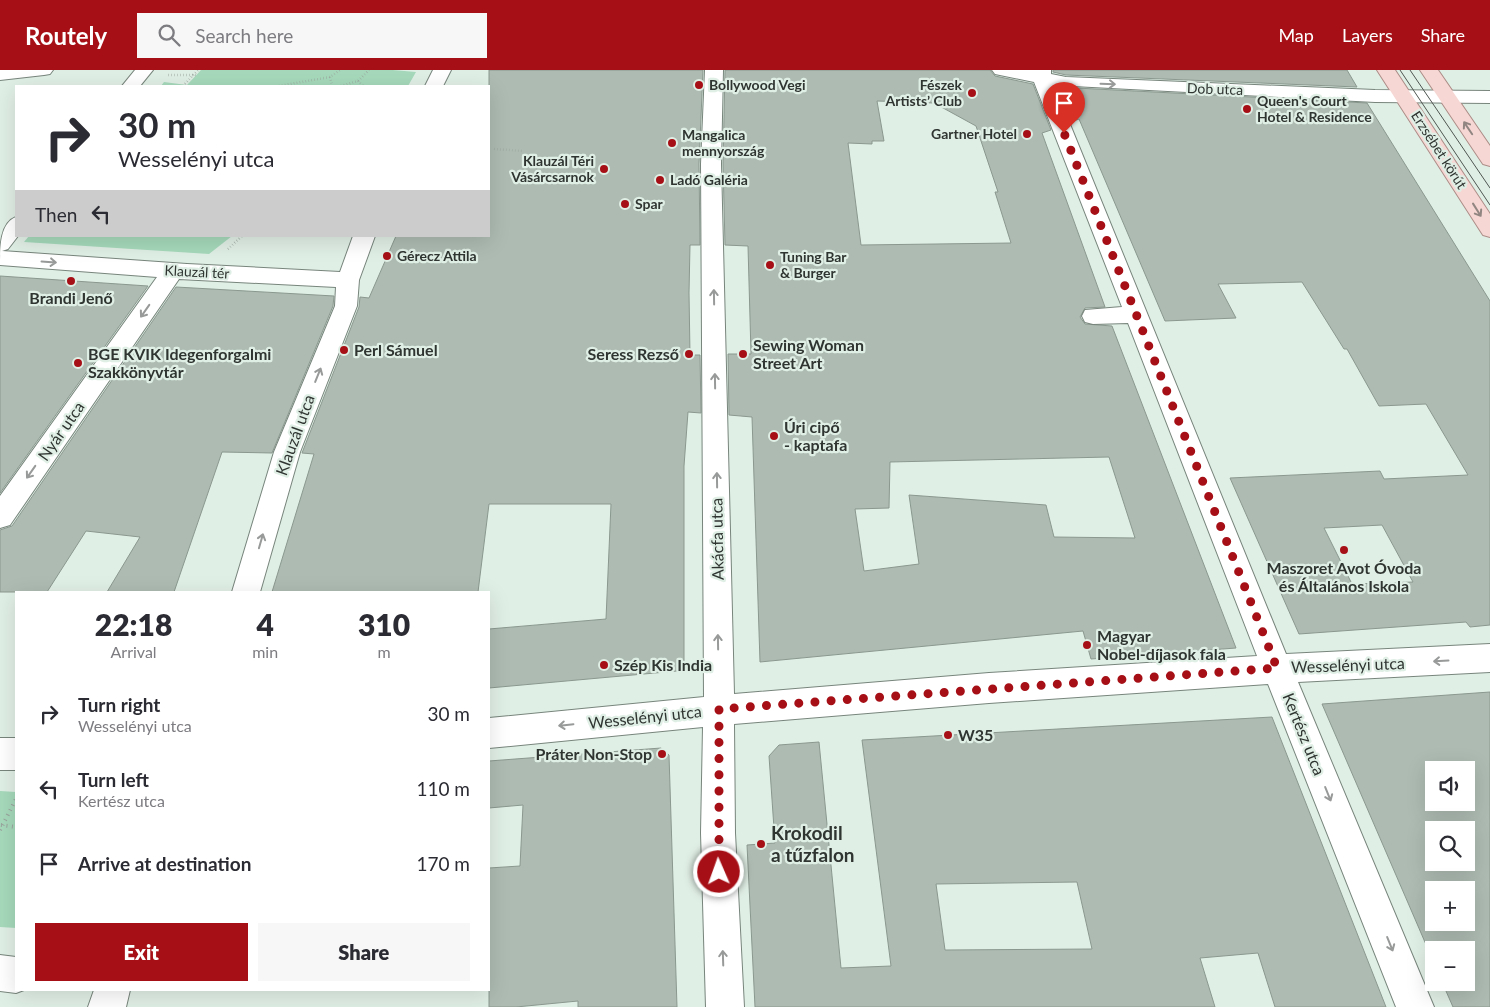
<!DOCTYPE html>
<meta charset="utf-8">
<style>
:root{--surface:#fff;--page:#f7f7f7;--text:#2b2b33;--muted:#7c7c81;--accent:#a60f16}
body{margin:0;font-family:Lato,sans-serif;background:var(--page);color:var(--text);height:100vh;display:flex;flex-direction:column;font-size:19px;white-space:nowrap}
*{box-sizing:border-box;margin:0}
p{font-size:16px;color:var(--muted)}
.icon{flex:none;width:28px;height:28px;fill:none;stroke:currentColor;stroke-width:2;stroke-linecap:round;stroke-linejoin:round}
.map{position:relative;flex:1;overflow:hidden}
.details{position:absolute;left:15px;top:521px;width:475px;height:400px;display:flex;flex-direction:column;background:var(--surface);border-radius:0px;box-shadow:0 5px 20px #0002}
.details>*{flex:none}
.guide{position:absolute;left:15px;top:15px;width:475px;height:152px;border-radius:0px;box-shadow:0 5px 20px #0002;background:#fff;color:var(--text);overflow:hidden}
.fabs{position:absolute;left:1425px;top:691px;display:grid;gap:10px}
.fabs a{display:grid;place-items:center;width:50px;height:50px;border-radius:0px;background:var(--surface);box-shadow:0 5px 20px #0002;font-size:25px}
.pin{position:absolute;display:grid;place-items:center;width:42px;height:42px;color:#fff;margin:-51px -21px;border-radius:50% 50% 50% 0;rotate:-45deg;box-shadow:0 0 5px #0007}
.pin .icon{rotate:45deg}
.me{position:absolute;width:55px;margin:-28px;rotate:358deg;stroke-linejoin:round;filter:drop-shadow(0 0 4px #0008)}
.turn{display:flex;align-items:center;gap:18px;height:105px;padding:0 20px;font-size:22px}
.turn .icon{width:65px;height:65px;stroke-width:2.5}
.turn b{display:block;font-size:35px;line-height:42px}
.then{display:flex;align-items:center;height:48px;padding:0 20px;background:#0003;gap:10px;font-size:19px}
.eta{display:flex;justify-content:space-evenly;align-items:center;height:85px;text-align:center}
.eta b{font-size:30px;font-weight:800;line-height:35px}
.button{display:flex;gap:10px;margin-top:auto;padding:10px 20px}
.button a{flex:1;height:58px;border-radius:0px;background:var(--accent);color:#fff;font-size:20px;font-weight:800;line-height:58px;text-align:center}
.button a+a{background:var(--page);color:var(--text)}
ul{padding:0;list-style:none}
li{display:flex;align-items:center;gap:15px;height:75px;padding:0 20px}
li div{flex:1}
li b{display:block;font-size:19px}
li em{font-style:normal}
header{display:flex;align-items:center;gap:30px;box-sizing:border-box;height:70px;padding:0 25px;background:var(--accent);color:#fff}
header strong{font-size:24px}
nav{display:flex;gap:28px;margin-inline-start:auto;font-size:18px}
.search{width:350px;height:45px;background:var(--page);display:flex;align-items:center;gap:12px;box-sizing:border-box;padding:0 18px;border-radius:0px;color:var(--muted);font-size:19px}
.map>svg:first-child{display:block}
.green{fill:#a6d9bb}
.building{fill:#adbbb2;stroke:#8a988f;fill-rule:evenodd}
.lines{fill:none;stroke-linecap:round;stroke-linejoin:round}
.minor-casing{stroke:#77857c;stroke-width:2}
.major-casing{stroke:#ac8d87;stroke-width:2}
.path-far1{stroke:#9aa59e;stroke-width:2.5;stroke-dasharray:0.5 2.5;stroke-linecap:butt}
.path{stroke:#9aa59e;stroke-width:4;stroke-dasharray:1 4.5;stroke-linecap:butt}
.minor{fill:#fff;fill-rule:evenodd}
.major{fill:#f6d7d3;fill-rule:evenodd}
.tram{stroke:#4e5651;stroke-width:1}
.oneway{stroke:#979a98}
.oneway2{stroke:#928682}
.route{stroke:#a60f16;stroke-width:9;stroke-dasharray:0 16.2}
.poi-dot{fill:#a60f16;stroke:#e0efe6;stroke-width:2}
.labels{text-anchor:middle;stroke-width:4.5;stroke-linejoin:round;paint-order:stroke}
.far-poi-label{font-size:14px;font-weight:bold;fill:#2f3531;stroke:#e0efe6;text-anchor:start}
.far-street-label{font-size:14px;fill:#2f3531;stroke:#e0efe6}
.poi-label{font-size:16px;font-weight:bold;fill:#2f3531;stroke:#e0efe6;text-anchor:start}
.street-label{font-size:16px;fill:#2f3531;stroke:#e0efe6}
.near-poi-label{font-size:19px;font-weight:bold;fill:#2f3531;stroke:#e0efe6;text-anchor:start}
</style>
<header>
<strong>Routely</strong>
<div class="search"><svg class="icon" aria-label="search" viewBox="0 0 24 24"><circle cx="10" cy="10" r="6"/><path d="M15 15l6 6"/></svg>Search here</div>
<nav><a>Map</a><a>Layers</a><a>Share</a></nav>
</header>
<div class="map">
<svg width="1490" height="937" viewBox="0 0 1490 937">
<rect width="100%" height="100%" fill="#e0efe6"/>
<path class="green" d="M201,0h192l23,2 -8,14h-247l3,-4 23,3z
M29,166h203l-23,18 -185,-12z
M0,721l16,1v136l-16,-1z"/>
<path class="building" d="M489,0h214l-4,94 1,81h-10l-1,48 1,62h10l1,58 -13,-1 -4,54v196l-7,9 -188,17v-59l117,-10 5,-115h-122l-11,88h-206l42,-138 -12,-1 57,-146 1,-10 9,1 27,-62h93z
M725,0h265l5,6 38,8 18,46 -9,3 63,174 -20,1 -5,9 5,7 27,2 124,322 -145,11 -8,-28 -323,31 -8,-245 -23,-2 -1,-61h23l-3,-108 -23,-1 -2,-81zM877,31l57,2 42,23 22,66h-3l16,51 -150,2 -13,-102 24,1v-3h12zM1109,387l26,81 -81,-1 -8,-32 -137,-10 10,69 -55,7 -9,-62 34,-1 1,-46z
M1053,0h294l10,17 -291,-12 -13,-3z
M1057,17l310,16 123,198v324l-20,2 -4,-5 -167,12 -69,-156 150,-7 4,8 84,-4 -42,-71 -47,2 -32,-57h-3l-42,-67 -84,2 18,34 -71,3 -86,-202 -8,3zM1382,455l31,57 -61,2 -28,-56z
M0,206l148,10 -148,207z
M176,217l158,9 -1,10 -61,147 -50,-1 -48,140h-67l33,-55 -54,-6 -39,61h-47v-62l12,-4z
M1490,622v315h-37l-11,-25h24v-32h-32v13l-112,-259zM1434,700h32v32h-32zM1434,760h32v32h-32zM1434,820h32v32h-32z
M1272,647l114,290h-111l-17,-54 -58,5 15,49h-460l-8,-162 28,-2 -6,-87 10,-11 40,-3 22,226 50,-2 -29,-226zM1077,812l15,67 -147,1 -9,-66z
M661,678l8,7 8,252h-99v-6l-62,6h-27v-139l31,-2 3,-61 -34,3v-47z"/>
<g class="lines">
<defs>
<path id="minor" d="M0,0h53l-3,4 -6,1 -44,5z
M135,0h18l-13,16h-18z
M433,0h18l-8,16h-18z
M705,0h18l-2,94 13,530 255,-21 268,-17 -129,-333 -35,1 -8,-2 -3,-6 3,-6 37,-3 -88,-225 -39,-8 -3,-4h59v4l15,3 309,13 115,1v12l-115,-1 -321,-17 232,569 204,-10v28l-192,10 136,325h-38l-128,-323 -279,19 -255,21 1,109 9,174h-38l-5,-174 2,-106 -214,21v-30l215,-21 -3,-533z
M16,147l2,19 -10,13 -6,2 185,13 153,8 13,-36h22l-16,44 -2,26 -57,146 -40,140h-28l42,-140 61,-146 1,-19 -157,-8 -169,246 -10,3v-32l157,-219 -157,-12c0,-18 0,-42 16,-48z
M0,668h16v32h-16z
M0,885l16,2v33h8l-8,3 -16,-2z
M94,920h36l-4,17h-38z"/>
<path id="major" d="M1377,0h18l95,144v23l-7,-2z
M1420,0h18l52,76v20l-7,-2z"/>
</defs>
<use href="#minor" class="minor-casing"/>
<use href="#major" class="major-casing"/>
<path class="path-far1" d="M168,5h28
M330,7l2,9
M358,11l5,5
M183,16l15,-16
M279,16l51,-9 10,-7
M341,16l17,-5 11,-11
M494,79l29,2
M228,179l14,-13"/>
<path class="path" d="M1,755l15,2
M0,760l16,-31"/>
<use href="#minor" class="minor"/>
<use href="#major" class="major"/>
<path class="tram" d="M1400,0l90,135
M1410,0l80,118"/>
</g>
<defs><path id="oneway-shaft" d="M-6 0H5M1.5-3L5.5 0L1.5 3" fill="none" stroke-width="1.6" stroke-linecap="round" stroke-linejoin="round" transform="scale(1.25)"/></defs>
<g class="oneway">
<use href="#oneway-shaft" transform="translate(1108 14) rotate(2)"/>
<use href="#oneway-shaft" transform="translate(49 192) rotate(4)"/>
<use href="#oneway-shaft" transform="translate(714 227) rotate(-91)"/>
<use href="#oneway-shaft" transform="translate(145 241) rotate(125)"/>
<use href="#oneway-shaft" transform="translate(318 305) rotate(-68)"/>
<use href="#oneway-shaft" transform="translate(715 311) rotate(-91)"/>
<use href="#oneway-shaft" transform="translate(31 402) rotate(125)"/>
<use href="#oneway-shaft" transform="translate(717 410) rotate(-91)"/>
<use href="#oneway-shaft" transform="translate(261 471) rotate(-74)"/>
<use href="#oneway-shaft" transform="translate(718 572) rotate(-91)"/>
<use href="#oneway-shaft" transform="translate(1441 591) rotate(177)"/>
<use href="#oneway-shaft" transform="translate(566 655) rotate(174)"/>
<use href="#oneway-shaft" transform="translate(1328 724) rotate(68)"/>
<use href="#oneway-shaft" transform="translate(1390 874) rotate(68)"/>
<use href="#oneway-shaft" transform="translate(723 888) rotate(-92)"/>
</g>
<g class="oneway2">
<use href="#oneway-shaft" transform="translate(1468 58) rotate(-124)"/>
<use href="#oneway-shaft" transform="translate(1477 140) rotate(58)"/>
</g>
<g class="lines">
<path class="route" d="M719,802v-163l558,-41 -213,-535"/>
</g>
<g class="poi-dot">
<circle cx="699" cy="15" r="5"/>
<circle cx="972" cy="23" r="5"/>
<circle cx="1247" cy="39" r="5"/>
<circle cx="1027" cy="64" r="5"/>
<circle cx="672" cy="73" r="5"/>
<circle cx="604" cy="99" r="5"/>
<circle cx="660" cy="110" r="5"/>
<circle cx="625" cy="134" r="5"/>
<circle cx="387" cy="186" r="5"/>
<circle cx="770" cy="195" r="5"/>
<circle cx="71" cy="211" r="5"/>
<circle cx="344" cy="280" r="5"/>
<circle cx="689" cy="284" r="5"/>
<circle cx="743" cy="284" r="5"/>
<circle cx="78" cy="293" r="5"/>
<circle cx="774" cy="366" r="5"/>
<circle cx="1344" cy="480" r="5"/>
<circle cx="1087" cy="575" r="5"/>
<circle cx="604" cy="595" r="5"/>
<circle cx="948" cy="665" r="5"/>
<circle cx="662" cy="684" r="5"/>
<circle cx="761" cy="774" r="5"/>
</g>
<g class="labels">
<g class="far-poi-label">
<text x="709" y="20">Bollywood Vegi</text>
<text x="962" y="20" text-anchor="end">Fészek<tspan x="962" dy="16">Artists’ Club</tspan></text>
<text x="1257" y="36">Queen's Court<tspan x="1257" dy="16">Hotel &amp; Residence</tspan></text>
<text x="1017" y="69" text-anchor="end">Gartner Hotel</text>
<text x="682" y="70">Mangalica<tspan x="682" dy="16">mennyország</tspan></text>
<text x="594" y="96" text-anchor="end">Klauzál Téri<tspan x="594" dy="16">Vásárcsarnok</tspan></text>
<text x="670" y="115">Ladó Galéria</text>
<text x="635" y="139">Spar</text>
<text x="397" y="191">Gérecz Attila</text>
<text x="780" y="192">Tuning Bar<tspan x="780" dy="16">&amp; Burger</tspan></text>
</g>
<g class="far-street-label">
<text transform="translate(1215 19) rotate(2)" y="5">Dob utca</text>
<text transform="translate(1439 80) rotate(57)" y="5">Erzsébet körút</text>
<text transform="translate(197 202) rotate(3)" y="5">Klauzál tér</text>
</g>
<g class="poi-label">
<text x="71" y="234" text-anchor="middle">Brandi Jenő</text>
<text x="753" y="281">Sewing Woman<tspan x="753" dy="18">Street Art</tspan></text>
<text x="354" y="286">Perl Sámuel</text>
<text x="88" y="290">BGE KVIK Idegenforgalmi<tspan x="88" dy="18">Szakkönyvtár</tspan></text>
<text x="679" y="290" text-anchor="end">Seress Rezső</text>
<text x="784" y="363">Úri cipő<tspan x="784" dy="18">- kaptafa</tspan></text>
<text x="1344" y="504" text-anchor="middle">Maszoret Avot Óvoda<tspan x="1344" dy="18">és Általános Iskola</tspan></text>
<text x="1097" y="572">Magyar<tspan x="1097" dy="18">Nobel-díjasok fala</tspan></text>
<text x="614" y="601">Szép Kis India</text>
<text x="958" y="671">W35</text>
<text x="652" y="690" text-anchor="end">Práter Non-Stop</text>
</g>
<g class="street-label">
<text transform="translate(61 361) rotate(-55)" y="6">Nyár utca</text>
<text transform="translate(295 365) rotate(-70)" y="6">Klauzál utca</text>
<text transform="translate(717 469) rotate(-91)" y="6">Akácfa utca</text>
<text transform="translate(1348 595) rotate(-2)" y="6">Wesselényi utca</text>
<text transform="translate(645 647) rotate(-6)" y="6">Wesselényi utca</text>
<text transform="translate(1304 664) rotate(68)" y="6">Kertész utca</text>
</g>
<g class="near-poi-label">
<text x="771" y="770">Krokodil<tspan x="771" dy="22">a tűzfalon</tspan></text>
</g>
</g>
</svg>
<div class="fabs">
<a><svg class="icon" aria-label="sound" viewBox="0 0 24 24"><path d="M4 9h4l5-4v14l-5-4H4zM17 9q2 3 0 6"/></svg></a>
<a><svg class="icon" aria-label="search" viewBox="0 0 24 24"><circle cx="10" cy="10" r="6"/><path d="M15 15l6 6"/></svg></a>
<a>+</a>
<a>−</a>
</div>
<div class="pin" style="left:1064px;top:63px;background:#d93025"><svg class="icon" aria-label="arrive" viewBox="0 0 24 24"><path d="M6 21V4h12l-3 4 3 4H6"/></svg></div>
<svg class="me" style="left:719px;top:802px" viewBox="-20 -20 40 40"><circle r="17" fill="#a60f16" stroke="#fff" stroke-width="3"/><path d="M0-11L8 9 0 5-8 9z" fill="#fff"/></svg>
<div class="guide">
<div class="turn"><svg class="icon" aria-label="right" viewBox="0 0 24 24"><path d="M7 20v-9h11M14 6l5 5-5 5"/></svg><div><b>30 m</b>Wesselényi utca</div></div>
<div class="then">Then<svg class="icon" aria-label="left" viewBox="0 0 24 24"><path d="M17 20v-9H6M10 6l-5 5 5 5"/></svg></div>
</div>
<section class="details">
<div class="eta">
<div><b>22:18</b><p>Arrival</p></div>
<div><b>4</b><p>min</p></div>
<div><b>310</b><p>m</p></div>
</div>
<ul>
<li><svg class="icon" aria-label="right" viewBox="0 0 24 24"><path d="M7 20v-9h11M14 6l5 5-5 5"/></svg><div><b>Turn right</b><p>Wesselényi utca</p></div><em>30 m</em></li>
<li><svg class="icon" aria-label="left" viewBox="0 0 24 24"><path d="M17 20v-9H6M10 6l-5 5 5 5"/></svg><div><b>Turn left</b><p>Kertész utca</p></div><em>110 m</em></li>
<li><svg class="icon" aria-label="arrive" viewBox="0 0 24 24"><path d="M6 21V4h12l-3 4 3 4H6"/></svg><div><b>Arrive at destination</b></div><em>170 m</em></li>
</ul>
<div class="button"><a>Exit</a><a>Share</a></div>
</section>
</div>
